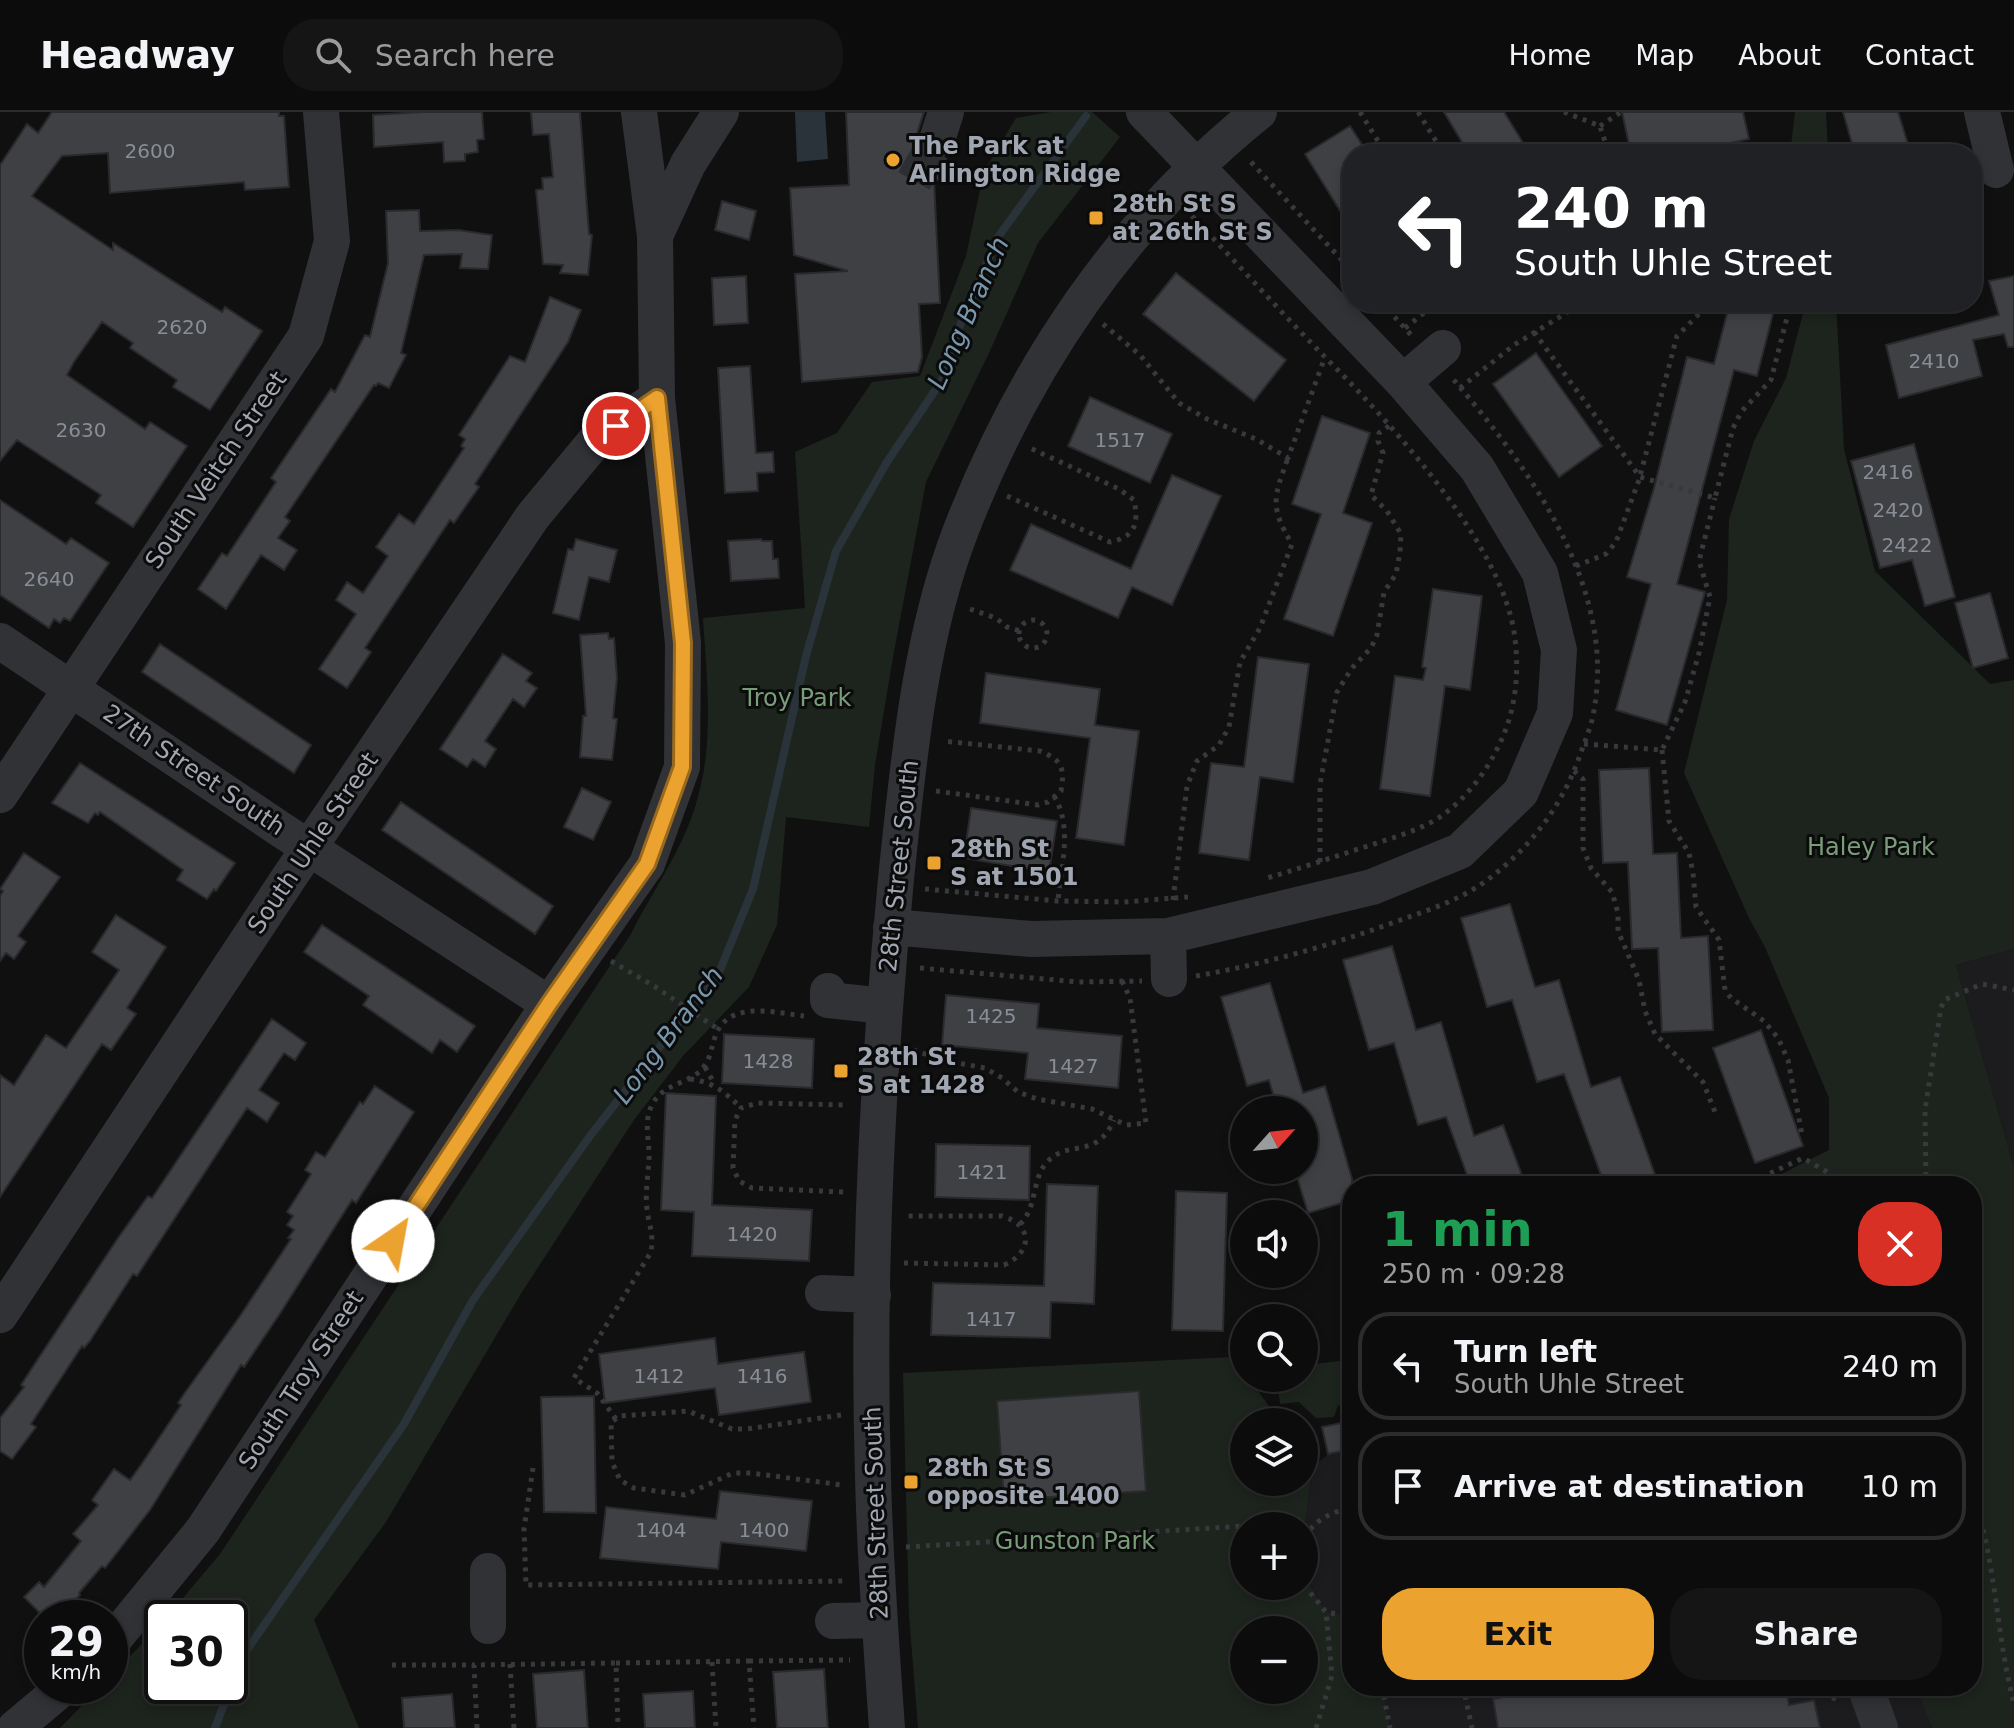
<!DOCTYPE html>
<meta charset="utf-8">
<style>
:root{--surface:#0c0c0d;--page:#151516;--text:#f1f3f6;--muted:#9a9b9d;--line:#2c2c2e;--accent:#eba22e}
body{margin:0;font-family:"DejaVu Sans",sans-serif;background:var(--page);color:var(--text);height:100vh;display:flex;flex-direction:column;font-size:30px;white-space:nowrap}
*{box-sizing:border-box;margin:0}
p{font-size:26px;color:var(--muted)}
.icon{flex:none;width:44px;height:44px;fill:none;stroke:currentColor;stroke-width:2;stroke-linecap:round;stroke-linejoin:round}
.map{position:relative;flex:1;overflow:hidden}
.panel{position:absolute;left:1342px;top:1064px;width:640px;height:520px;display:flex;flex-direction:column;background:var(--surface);border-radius:32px;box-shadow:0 4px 12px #0003,0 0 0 2px var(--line)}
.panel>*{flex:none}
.guide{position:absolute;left:1342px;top:32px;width:640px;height:168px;border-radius:32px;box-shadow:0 4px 12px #0003,0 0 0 2px var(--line);background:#202124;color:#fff;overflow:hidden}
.needle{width:52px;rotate:63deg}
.buttons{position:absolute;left:1230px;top:984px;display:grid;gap:16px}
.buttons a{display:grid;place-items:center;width:88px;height:88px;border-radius:50%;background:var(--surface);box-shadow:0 4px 12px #0003,0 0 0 2px var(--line);font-size:40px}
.speed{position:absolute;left:24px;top:1488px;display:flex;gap:16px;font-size:40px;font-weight:700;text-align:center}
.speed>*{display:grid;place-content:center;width:104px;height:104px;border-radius:50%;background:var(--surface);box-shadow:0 4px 12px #0003,0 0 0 2px var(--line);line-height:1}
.speed small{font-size:20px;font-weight:400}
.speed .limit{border:4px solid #111;border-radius:12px;background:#fff;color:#111}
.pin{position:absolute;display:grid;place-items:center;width:68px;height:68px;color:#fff;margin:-34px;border:4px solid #fff;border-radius:50%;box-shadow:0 2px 8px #0007}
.me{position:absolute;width:88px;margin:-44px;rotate:33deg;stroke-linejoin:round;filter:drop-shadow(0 0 6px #0008)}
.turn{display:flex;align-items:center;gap:28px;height:168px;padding:0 40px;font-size:36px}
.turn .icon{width:104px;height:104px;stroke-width:2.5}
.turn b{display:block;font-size:56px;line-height:68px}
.round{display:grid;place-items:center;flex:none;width:84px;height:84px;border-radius:32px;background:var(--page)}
.summary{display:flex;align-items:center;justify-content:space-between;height:136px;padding:0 40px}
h1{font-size:48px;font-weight:700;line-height:60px;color:#1e9e55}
.primary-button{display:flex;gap:16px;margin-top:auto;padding:16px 40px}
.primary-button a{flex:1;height:92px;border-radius:32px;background:var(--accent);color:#111;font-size:32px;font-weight:700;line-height:92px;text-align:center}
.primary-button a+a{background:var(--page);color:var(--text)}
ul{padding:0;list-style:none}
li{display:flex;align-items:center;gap:24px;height:108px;margin:0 16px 12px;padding:0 24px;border:4px solid var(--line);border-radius:32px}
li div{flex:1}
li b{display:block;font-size:30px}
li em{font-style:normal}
header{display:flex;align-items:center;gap:48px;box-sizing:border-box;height:112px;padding:0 40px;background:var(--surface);border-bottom:2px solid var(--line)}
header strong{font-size:38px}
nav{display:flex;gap:44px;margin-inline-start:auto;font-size:28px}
.search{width:560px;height:72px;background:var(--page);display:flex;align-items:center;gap:20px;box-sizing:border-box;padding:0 28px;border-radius:32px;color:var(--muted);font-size:30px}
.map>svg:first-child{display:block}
.built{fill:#1c1c1e}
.green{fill:#1c241d;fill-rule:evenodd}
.water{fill:#2a3339}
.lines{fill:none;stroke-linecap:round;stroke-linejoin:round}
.stream{stroke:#2a3339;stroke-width:8}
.building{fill:#3f4044;stroke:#2a2a2d;stroke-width:2}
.minor-tunnel{stroke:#2d2e31;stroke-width:36;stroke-dasharray:36 18;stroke-linecap:butt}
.path{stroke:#37393d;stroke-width:5;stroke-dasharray:4 6;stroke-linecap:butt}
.minor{stroke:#313236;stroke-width:36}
.route-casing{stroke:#99691e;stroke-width:20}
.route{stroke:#eba22e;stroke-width:14}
.poi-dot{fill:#eba22e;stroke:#0b0b0c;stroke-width:3}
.labels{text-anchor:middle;stroke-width:6;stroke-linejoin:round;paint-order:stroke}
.number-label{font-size:20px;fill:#888d96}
.poi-label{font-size:24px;font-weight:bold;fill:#a1a7b2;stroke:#0b0b0c;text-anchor:start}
.street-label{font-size:24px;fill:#a1a7b2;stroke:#0b0b0c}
.park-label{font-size:24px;fill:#799c79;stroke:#0b0b0c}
.water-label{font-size:26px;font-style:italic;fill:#7997ac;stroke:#0b0b0c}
</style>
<header>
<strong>Headway</strong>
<div class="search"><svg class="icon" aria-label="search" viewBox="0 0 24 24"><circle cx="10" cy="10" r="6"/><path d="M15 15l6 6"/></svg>Search here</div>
<nav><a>Home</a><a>Map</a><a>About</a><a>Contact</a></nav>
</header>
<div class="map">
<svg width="2014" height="1616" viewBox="0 0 2014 1616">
<rect width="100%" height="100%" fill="#101011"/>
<path class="built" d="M2014,837v218l-58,-202z
M1352,1322v181l-26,-3 -22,-36v-41l8,-67z
M1382,1574h533l17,42h-542z"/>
<path class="green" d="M1051,0h41l28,25 -82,106 -49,110 -63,129 -33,175 -18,108 -6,62 -83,-10 -9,108 -28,62 -66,69 -49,64 -112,172 -136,230 -72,98 45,108h-299l41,-42h9v-9l52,-54v63h68v-68h-64l54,-64 411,-620c21,-42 50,-82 64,-127 20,-62 12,-125 8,-189l102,-10 -10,-156 42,-19 35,-51 48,-6 46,-120 18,-85 32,-53z
M1795,0h31l2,42h-38z
M1806,190h30l8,147 31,122 115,113 24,-4v269l-58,16 58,202v561h-82l-17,-42h57v-500h-214l71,-36v-52l-64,-151 -16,-29 -65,-145 43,-173 2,-81 25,-78 32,-63z
M1234,1245l10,14v7h5l31,44h-36v60h60v-26l8,12 -8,67v-9h-60v60h60v-10l22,36 26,3v71h30l8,42h-472l-9,-113 -6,-242zM1244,1518h60v60h-60z
M1348,1248l4,4v47l-14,-6 -4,12 -18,1 -17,-16 -19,2 -3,-23 3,-3h24v-13z"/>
<path class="water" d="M795,0h30l3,47 -31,3z"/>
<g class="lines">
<path class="stream" d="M215,1616l27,-71 162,-233 69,-124 117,-164 130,-166 33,-81 53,-233 30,-105 51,-89 55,-82 14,-45 42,-98 88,-121"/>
</g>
<path class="building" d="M52,0h227v4h5l5,71 -44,3 -1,-8 -134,11 -2,-40 -46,3 -30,40 81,54v-7l109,69 3,-5 37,24 -52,79 -37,-23 4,-7 -47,-32 3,-5 -31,-21 -28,40 -7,13 78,54 5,-7 37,24 -54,81 -37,-24 5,-8 -84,-55 -17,21v-296l27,-41 11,9z
M422,0h60l2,27 -7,1 1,12 -13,2v7l-21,1 -1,-20 -69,5 -1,-32z
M531,0h49l9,122 3,1 -4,40 -28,-2 3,-8 -20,-1 -7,-74 7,-1 -1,-11 11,-1 -4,-43 -16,1z
M846,0h78l-7,22v11l5,10 8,5h8l1,20h-5l6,123 -21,1 3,53 -4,15 -116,10 -7,-108 53,-3 -54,-16 -4,-67 59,-3z
M1444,0h60l26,42h-61z
M1622,0h121l6,27 -69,15h-49z
M1843,0h55l13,42h-56z
M1350,14l18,28h-16v76l-47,-76z
M722,89l34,10 -7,29 -34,-10z
M419,98l1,21 38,-1 34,5 -4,34 -28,-1 2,-14 -38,1 -23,98 5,2 -17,33 -11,-5 -2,3 -2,-1 -89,132 5,4 -12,17 19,12 -13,20 -23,-15 -35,54 -28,-20 24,-36 5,3 49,-74 -5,-4 60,-89 4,3 30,-57 5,2 18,-74 -2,-52z
M1176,161l110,87 -32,41 -111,-87z
M746,164l2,47 -34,2 -2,-47z
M2014,164v71h-6l-4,-13 -31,6 9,36 -83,22 -13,-53 113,-30 -10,-34z
M550,185l31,13 -13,32 -93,142 4,3 -25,36 -4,-3 -85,128 6,4 -24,36 -28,-19 37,-55 -20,-14 11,-18 16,11 25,-37 -12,-9 23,-33 15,10 50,-76 -3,-2 4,-7 -6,-4 51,-79 15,6z
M1730,190h46l-19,74 -23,-6 -57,214 28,8 -38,133 -51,-15 35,-126 -24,-7 27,-89 33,-131 27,7z
M1536,241l66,93 -43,31 -66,-93z
M750,254l6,87 17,-1 1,20 -17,1 1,18 -33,2 -7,-125z
M1090,285l82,37 -22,49 -82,-37z
M1322,304l48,17 -27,80 29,10 -39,113 -49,-17 37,-105 -29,-10z
M1914,332l41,153 -30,9 -13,-46 -32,8 -29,-107z
M1172,363l49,21 -49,109 -40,-18 -14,31 -108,-48 21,-46 100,45z
M0,388l66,44 5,-6 38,25 -39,58 -6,-3 -4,5 -6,-4 -5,9 -49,-33z
M576,427l41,11 -8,32 -20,-5 -10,43 -26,-7 15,-64 5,1z
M761,427l1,2h10l1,18h5l1,19 -48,3 -3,-40z
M1433,477l49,7 -12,94 -25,-4 -15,110 -50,-7 15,-113 28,4 3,-12 -4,-1z
M1990,481l18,65 -35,10 -18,-65z
M608,521l1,6 5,-1 3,40 -4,40 4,1 -5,41 -32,-3 3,-41h3l-6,-81z
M160,532l151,101 -17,28 -152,-101z
M503,542l29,19 -6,8 11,7 -13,19 -11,-8 -28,42 11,8 -11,18 -12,-8 -6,8 -27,-18z
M1258,545l51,7 -16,118 -33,-5 -11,83 -50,-7 12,-90 33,4z
M986,561l114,16 -5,36 44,6 -15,114 -48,-7 14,-100 -110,-15z
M80,651l155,100 -19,28 -2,-2 -7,10 -30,-19 6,-10 -83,-58 -2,3 -3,-2 -7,10 -36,-20z
M1649,656l4,86 24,-1 4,85 27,-2 5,94 -51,2 -4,-84 -26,1 -4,-87 -25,1 -4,-93z
M582,676l29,14 -18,38 -29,-13z
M401,690l152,104 -18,28 -153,-104z
M971,696l86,13 -8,51 -85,-14z
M24,741l36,24 -42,59 8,6 -12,17 -8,-6 -6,8v-65l3,-5 -3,-2z
M1510,792l25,83 24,-7 32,107 29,-10 39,109h-54l-41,-112 -27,8 -25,-82 -25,7 -26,-89z
M116,803l50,32 -39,61 9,6 -25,36 -9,-6 -102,153v-122l14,10 32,-50 20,13 53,-78 -27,-18z
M322,813l153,101 -18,26 -17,-12 -8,13 -69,-48 6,-9 -65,-44z
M1392,834l24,84 25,-8 33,114 29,-11 23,61h-55l-25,-69 -28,8 -24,-82 -25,7 -26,-90z
M1270,871l33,110 22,-7 27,93v21l-44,13 -13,-43h9v-60h-40l-1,-6 12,-3 -6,-21 -22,6 -26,-89z
M946,883l93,9 -2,24 85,8 -4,52 -93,-9 3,-26 -86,-8z
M272,907l34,24 -11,17 -11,-7 -25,37 20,13 -12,19 -20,-14 -110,168 -4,-2 -43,67 -6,7 -2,-2 -51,78 5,3 -24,32 -12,-8v-33l24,-31 -3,-2 15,-23 82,-124 30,-42 4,2z
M1761,918l42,116 -48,17 -42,-115z
M724,922l90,5 -2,49 -90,-5z
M375,974l39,26 -58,91 -4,-3 -71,112 -37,55 -3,-2 -91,145 -45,58 -3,-2 -23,27 1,2 -9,9 2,3 -11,11h-17l-21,-21 15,-15 5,5 37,-46 -8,-7 25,-29 -6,-5 22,-31 16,11 13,-18 38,-57 -3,-2 6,-9 56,-78 51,-77 -3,-1 6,-8 -7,-5 6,-9 -6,-4 24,-38 -6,-4 11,-18 9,5 35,-55 3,2z
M666,981l50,3 -4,109 100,5 -3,51 -117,-5 2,-44 -33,-2z
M936,1032l94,2 -1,54 -94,-3z
M1047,1072l51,2 -4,118 -43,-2 -1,36 -119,-3 2,-52 111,3z
M1176,1079l51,2 -4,138 -51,-1z
M715,1226l3,26 86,-12 7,50 -92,13 -4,-27 -110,15 -6,-49z
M1139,1279l7,100 -142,9 -7,-99z
M594,1284l2,117 -52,-1 -3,-115z
M1346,1310l6,27 -24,5 -6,-27z
M720,1379l92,10 -6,50 -85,-9 -3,27 -118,-11 6,-51 110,12z
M824,1557l4,59h-51l-4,-56z
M584,1558l4,58h-51l-4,-54z
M1537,1574h249l3,19 25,-5 6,28h-322l-5,-29 45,-9z
M693,1579l2,37h-50l-2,-34z
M452,1582l3,34h-51l-2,-30z"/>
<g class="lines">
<path class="minor-tunnel" d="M914,69l23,-41"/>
<path class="path" d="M1360,0l26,42
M1418,0l26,42
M1564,0l36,14 9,28
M1600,14l21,-14
M1251,50l101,109
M1192,104c43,45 85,92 129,137 65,65 184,192 194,286 4,32 1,65 -11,95 -12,29 -31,57 -56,77 -22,18 -51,25 -77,34 -35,11 -69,23 -104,33
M1341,147l11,-8
M1381,190l32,35
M1103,212l37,31 39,48 28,16 49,20 32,19 37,-101
M1405,216l33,-26
M1534,220l106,145 75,21 18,-70 8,-16 30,-32 20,-78
M1460,276l54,-43 70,-43
M1007,384l103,46c25,-5 29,-18 24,-42l-15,-11 -89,-41
M1576,454l30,-12 10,-12 23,-62 38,-144 34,-34
M970,497l26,9 11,9 13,4
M1019 522a14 14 0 1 1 28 0a14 14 0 1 1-28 0Z
M1584,632l78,6 23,-48 14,-49 11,-56 -11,-36 16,-63
M1662,638l7,71 20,32 4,20 3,34 23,33 6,50 6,8 33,23 14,17 10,22 14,75
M1574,659l9,8v69l8,20 21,24 6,21v18l21,49 6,31 10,23 48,48 14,35
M936,679l102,14 10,-3 13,-11c4,-23 1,-31 -21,-40l-97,-10
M1054,684c19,31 7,71 4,105
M1320,750v-78l17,-92 15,-24 19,-20 6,-13 7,-43 12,-18 4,-22 1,-18 -14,-23 -16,-16 12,-42 -5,-12 1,-8 10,-7
M925,777l133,12 66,1 64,-5
M1173,788l14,-114 10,-25 22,-16 10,-18 11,-65 20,-34 32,-84c-23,-38 -18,-47 -4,-86
M611,849l43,25 64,43
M920,856l158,14 64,-1
M1196,864c68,-12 133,-30 199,-54 30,-11 61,-20 88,-39 45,-32 79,-76 97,-128 4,-12 9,-23 12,-35 29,-127 -61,-250 -139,-341
M913,938l34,11 38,7 17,10 16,14 19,7 55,10 34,16 20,-2 -16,-125 -8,-17
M705,955l9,16
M690,967c23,3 35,13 51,29
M1743,1074l60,-28 24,14 15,14
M1926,1074l-1,-76 16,-102 3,-8 38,-16 32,6
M843,1080l-91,-4 -13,-7 -6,-13 2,-48 6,-12 16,-5 90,2
M1020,1112c18,-17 11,-46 28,-63 22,-22 48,-1 66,-41
M904,1151l100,2c29,-13 29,-40 -2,-49h-97
M841,1303l-94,14h-15l-44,-18 -68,5 -9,6 1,40 8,18 14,8 51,7 48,-22h18l91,12
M616,1307l-19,-26 -23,-15 77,-126c3,-19 -2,-25 -4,-43 -2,-16 1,-33 2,-49 1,-18 -6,-38 3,-55 12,-24 40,-20 53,-40 7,-10 7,-24 13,-35 16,-29 59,-17 86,-14
M533,1356l-9,61 2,56 319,-4
M1972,1379c24,69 24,143 42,213
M1246,1414h16
M1304,1425c14,-19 26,-24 48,-30
M906,1435l338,-21
M1304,1473l22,27 26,5
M749,1549l101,-1
M712,1550l4,66
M616,1551l133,-2 5,67
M510,1552l4,64
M392,1553h82
M1382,1574l8,42
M1463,1574l9,42
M1816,1574l23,16
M477,1616l-3,-63 142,-2 2,65
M1316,1616l16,-52 -6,-64"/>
<path class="minor" d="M1982,0l14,58
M937,28l9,-28
M655,124l33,-72 33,-52
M1403,270l40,-34
M0,529l280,188 269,175
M0,683l306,-459 26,-95 -11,-129
M891,815l140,12 137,-3 204,-49 88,-36 61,-59 34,-79 4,-63 -19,-77 -63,-105 -74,-86 -259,-270
M1168,824l1,43
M828,879v9l57,6
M823,1181l50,2
M0,1203l290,-439 243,-360 63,-76 61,-42
M833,1509l46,-1
M488,1514v-55
M110,1532l93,-114 346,-526 98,-140 35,-97 1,-124 -26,-245 -2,-162 -16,-124
M1865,1574l15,42
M15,1616l50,-42
M887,1616c-6,-84 -12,-167 -14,-251 -6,-199 4,-400 23,-598 12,-114 23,-241 65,-349 63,-163 161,-308 298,-418"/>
</g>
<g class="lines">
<defs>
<path id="route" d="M393,1129l156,-237 98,-140 35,-97 1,-124 -26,-245 -41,28"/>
</defs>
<use href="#route" class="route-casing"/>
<use href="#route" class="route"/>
</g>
<g class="poi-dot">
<circle cx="893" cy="48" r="8"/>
<rect x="1088" y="98" width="16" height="16" rx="4"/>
<rect x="926" y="743" width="16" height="16" rx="4"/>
<rect x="833" y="951" width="16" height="16" rx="4"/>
<rect x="903" y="1362" width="16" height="16" rx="4"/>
</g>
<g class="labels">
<g class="number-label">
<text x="150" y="46">2600</text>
<text x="182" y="222">2620</text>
<text x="1934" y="256">2410</text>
<text x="81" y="325">2630</text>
<text x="1120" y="335">1517</text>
<text x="1888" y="367">2416</text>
<text x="1898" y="405">2420</text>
<text x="1907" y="440">2422</text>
<text x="49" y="474">2640</text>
<text x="991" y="911">1425</text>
<text x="768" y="956">1428</text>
<text x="1073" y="961">1427</text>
<text x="982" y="1067">1421</text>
<text x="752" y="1129">1420</text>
<text x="991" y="1214">1417</text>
<text x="659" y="1271">1412</text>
<text x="762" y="1271">1416</text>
<text x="661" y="1425">1404</text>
<text x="764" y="1425">1400</text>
</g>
<g class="poi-label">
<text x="909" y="42">The Park at<tspan x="909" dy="28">Arlington Ridge</tspan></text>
<text x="1112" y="100">28th St S<tspan x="1112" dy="28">at 26th St S</tspan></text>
<text x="950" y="745">28th St<tspan x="950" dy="28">S at 1501</tspan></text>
<text x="857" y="953">28th St<tspan x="857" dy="28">S at 1428</tspan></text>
<text x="927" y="1364">28th St S<tspan x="927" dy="28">opposite 1400</tspan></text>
</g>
<g class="street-label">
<text transform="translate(216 358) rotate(-56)" y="8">South Veitch Street</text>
<text transform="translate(194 658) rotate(34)" y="8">27th Street South</text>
<text transform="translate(313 731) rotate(-56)" y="8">South Uhle Street</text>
<text transform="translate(899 754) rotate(-84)" y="8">28th Street South</text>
<text transform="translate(301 1268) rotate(-57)" y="8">South Troy Street</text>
<text transform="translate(876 1401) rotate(-92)" y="8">28th Street South</text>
</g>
<g class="park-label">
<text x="797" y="594">Troy Park</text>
<text x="1871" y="743">Haley Park</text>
<text x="1075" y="1437">Gunston Park</text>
</g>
<g class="water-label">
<text transform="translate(968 201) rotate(-66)" y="9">Long Branch</text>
<text transform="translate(668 923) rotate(-53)" y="9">Long Branch</text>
</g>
</g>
</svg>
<div class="buttons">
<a><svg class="needle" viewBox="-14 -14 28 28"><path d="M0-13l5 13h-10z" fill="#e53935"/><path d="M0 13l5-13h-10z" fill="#9a9b9d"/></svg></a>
<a><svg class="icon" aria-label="sound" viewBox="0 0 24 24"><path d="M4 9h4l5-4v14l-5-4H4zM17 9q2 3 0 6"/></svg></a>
<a><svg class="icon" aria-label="search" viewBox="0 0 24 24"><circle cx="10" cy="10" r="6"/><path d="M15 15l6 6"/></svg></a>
<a><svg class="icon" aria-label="layers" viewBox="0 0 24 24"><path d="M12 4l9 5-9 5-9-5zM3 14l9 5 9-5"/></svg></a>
<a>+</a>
<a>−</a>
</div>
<div class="speed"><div>29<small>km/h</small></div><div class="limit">30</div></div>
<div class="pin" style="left:616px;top:314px;background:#d93025"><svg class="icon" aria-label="arrive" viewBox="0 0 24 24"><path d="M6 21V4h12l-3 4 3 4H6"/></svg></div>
<svg class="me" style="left:393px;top:1129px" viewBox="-20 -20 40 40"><circle r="19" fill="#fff"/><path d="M0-13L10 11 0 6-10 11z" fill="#eba22e"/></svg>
<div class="guide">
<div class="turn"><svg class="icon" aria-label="left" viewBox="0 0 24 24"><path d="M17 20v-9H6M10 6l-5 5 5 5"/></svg><div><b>240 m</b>South Uhle Street</div></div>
</div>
<section class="panel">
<div class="summary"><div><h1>1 min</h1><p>250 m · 09:28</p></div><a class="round" style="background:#d93025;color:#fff"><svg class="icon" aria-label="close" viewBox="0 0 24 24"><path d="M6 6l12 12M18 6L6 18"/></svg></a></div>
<ul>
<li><svg class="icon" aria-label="left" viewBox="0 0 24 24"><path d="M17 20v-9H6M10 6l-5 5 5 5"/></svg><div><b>Turn left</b><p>South Uhle Street</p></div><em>240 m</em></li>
<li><svg class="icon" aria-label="arrive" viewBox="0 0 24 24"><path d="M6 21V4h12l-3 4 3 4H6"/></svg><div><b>Arrive at destination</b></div><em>10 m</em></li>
</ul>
<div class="primary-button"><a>Exit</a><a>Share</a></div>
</section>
</div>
